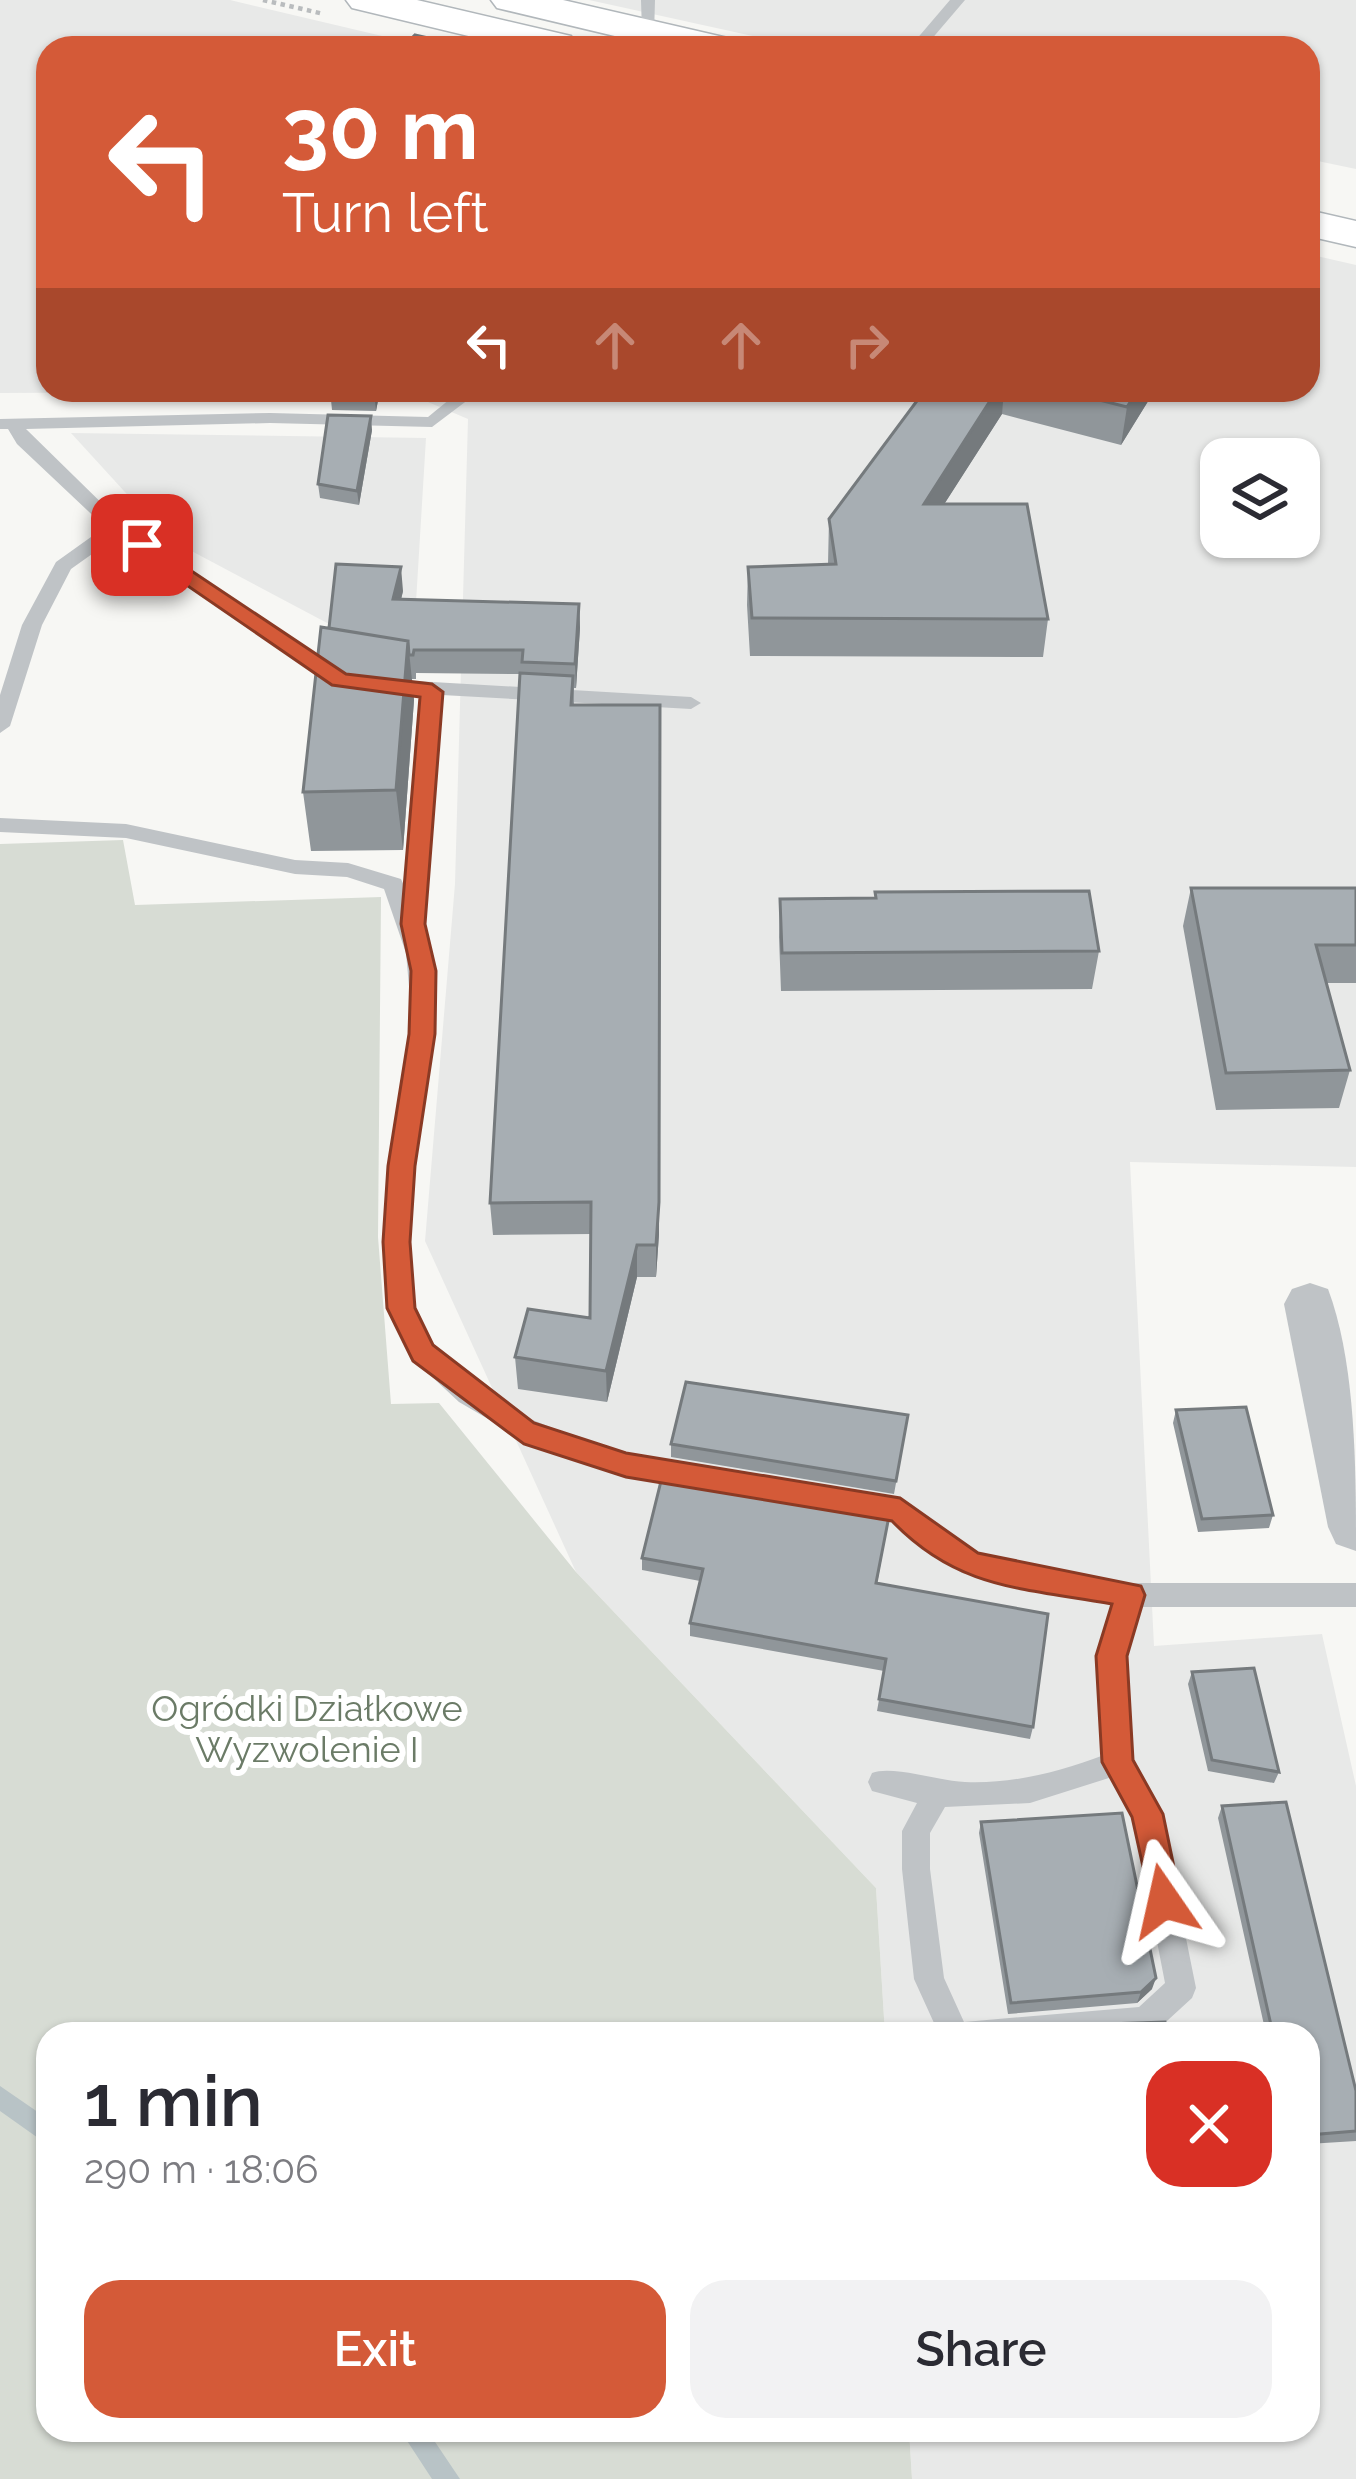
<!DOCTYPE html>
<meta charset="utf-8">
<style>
:root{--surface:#fff;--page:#f2f2f3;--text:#2b2b33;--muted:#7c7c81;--accent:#d45a38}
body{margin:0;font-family:Raleway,sans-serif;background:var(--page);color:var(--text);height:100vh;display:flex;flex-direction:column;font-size:45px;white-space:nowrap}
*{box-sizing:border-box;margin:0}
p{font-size:39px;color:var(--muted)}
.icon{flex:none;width:66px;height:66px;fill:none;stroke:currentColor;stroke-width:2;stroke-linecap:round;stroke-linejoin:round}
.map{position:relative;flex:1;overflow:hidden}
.details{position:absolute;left:36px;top:2022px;width:1284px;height:420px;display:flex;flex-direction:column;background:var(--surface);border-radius:36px;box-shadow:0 3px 9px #0004}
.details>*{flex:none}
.guide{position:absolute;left:36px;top:36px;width:1284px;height:366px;border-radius:36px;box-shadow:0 3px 9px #0004;background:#d45a38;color:#fff;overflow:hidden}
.controls{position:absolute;left:1200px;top:438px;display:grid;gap:24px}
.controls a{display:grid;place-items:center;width:120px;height:120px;border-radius:24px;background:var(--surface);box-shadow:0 3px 9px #0004;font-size:60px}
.pin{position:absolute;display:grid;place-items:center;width:102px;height:102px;color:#fff;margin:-51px;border-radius:24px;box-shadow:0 6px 18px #0006}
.me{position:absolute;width:132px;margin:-66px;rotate:349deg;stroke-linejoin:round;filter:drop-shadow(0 0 9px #0008)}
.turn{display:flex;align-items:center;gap:42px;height:252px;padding:0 48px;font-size:54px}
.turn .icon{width:156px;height:156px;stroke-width:2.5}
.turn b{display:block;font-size:84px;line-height:102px}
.lanes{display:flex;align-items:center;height:114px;padding:0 48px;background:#0003;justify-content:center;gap:60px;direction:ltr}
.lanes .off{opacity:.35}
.round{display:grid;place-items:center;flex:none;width:126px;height:126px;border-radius:36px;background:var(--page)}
.headline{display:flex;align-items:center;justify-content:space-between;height:204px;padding:0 48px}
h1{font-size:72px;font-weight:600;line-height:90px}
.button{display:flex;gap:24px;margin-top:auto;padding:24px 48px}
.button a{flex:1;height:138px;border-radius:36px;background:var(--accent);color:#fff;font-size:48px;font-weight:600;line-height:138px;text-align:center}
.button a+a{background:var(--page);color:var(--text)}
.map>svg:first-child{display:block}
.built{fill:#e8e9e8;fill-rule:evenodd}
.green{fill:#d7dcd4}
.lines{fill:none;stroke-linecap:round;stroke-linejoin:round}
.stream{fill:#b8c3c6;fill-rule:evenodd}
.secondary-casing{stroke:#b1b7bb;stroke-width:3}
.path{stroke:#b9bcbe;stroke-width:4.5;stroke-dasharray:4.5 4.5;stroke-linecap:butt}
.lane{fill:#bfc3c6;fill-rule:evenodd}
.street{fill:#bfc3c6;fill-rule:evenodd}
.secondary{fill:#fff;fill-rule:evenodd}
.wall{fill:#90969a}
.shaded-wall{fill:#757a7d}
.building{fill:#a7aeb3;stroke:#757a7d;stroke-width:3}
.route{fill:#d45a38;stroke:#8a3a24;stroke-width:3}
.labels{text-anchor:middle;stroke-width:12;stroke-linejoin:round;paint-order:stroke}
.park-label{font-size:36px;fill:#6b7b67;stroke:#fff}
</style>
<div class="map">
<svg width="1356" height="2479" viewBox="0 0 1356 2479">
<rect width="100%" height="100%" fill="#f7f7f4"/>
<path class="built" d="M0,0h230l203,48h-385v342h1260v-136l48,11v902l-226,-5 24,484 168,-12 34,152v693h-444l-3,-49h399v-396h-423l-9,-146 -300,-316 -151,-331 30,-357 13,-465 -66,-28 -402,2zM1221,459h78v78h-78z
M589,0h767v169l-48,-10v-111h-501z
M71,433l355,5 -14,230 -245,-130z"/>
<path class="green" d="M123,840l12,65 246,-8 -3,340 13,167 48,-1 137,169 300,316 9,146h-837v396h861l3,49h-912v-1635z"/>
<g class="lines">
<path class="stream" d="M0,2086l48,33v26l-48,-34z
M400,2430h27l33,49h-28z"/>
<defs>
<path id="secondary" d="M346,0h71l154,36 6,9 -59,3 -166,-40z
M491,0h72l169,39 6,9h-73l-168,-40z
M1308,210l48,11v26l-48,-11z"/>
</defs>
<use href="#secondary" class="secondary-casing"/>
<path class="path" d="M263,0l61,14"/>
<path class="lane" d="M641,0h14l-1,35 -12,-3z
M950,0h15l-41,48h-15z
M461,390h20l-49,37 -162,-4 -244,6 97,95 227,157 -3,4h-14l-217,-148 -45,32 -29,56 -32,101 -10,7v-38l22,-70 34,-63 49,-35 -88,-83 -9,-15h-8v-10l270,-6 158,4z
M381,679l310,18 10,6 -10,6 -249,-14 -21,232 12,60 1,33 -26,187 2,80 5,25 18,35 44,40 53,32 56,22 60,17 254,41 77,56 153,28h226v24h-216l-15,49 7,104 29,54 35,174 -4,10 -36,33 -217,3 -25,-55 -12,-110v-38l15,-28 -45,-12 -4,-9 4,-9c20,-8 68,8 93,9 48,2 94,-10 139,-27l-7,-99 17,-52 -152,-31 -47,-31 -22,-22 -181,-27 -140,-35 -60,-25 -53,-31 -44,-41 -24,-49 -8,-52 5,-78 24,-162 -6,-67 -22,-64 -37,-12 -52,-3 -169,-36 -126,-6v-14l126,6 169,36 53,3 53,16 4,9 17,-194 -48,-5 -3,-4zM1112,1777l21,40 32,166 -26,24 -175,15 -20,-44 -14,-109v-36l15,-26 85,-4z"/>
<path class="street" d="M1310,1283l18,6c28,74 28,181 28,262l-20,-7 -8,-17 -44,-223 8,-15z"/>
<use href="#secondary" class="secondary"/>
</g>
<path class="wall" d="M330,390h50l-4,21 -44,-1z
M911,390h244l-34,55 -119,-31 -58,90 104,115 -5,38 -293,-1 -3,-51 1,-38 80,-3 1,-45 94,-126z
M372,430l-13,75 -39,-7 -2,-14z
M403,591l-2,9 178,4 1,24 -4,60h-2v17l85,529 -3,43h-19l-30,125 -89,-13 -3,-32 75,-39 1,-84 -98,1 -3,-32 30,-529 -104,-1v6h-4l2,21 -11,150 -92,1 -8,-59 26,-164z
M1191,888h165v95h-30l24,87 -11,38 -123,2 -33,-184z
M780,899l319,52 -7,38 -311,2 -2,-54z
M1176,1410l97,105 -4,13 -71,4 -25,-109z
M906,1428l-12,66 -223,-37v-13z
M712,1485l176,39 -11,60 156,143 -3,12 -153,-28 7,-40 -194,-35v-13l10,-42 -58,-11v-12z
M1192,1672l87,100 -5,11 -66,-12 -20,-87z
M1222,1806l134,285v50l-48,3v-110h-42l-48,-216z
M981,1822l171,167 -15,14 -129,11 -29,-181z"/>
<path class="shaded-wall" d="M374,390h6l-4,21z
M997,390h7l-2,24 -82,128 4,-38z
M1138,390h17l-34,55 6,-38z
M371,416l1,14 -13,75 -2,-14z
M401,567l2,24 -8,32 -2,-24z
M579,604l1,24 -4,60 -1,-24z
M408,641l6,59 -11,150 -7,-60z
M660,705l-1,529 -3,43v-32z
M637,1245v32l-30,125 -1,-31z
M1156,1978l-4,11 -15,14 4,-11z"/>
<path class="building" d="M415,35l57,13h-70z
M319,41l29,7h-50z
M925,390h72l-73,114h103l21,115 -296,-1 -4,-51 88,-3 -7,-45z
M1060,390h78l-11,17z
M328,415l43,1 -14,75 -39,-7z
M336,564l65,3 -8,32 186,5 -4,60 -53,-2 1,-12h-109l-1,5h-4l-1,-14 -79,-13z
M321,627l87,14 -12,149 -93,2z
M520,673l53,3 -2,29h89l-1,497 -3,43h-19l-31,126 -91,-14 13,-48 62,9 1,-116 -101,1z
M1191,888h165v57h-40l34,125 -124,3z
M1089,891l10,60 -317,2 -2,-54 96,-1 -1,-6z
M686,1382l222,33 -12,66 -225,-37z
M1246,1407l27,108 -71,4 -26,-109z
M663,1473l49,12 178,26 -14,72 172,31 -15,113 -154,-28 7,-40 -196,-36 13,-54 -61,-11z
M1254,1668l25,104 -67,-12 -20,-88z
M1286,1802l70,289v40l-48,4v-101h-35l-51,-228z
M1122,1813l34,165 -15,14 -130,11 -30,-181z
M1165,2022l2,12h-151l-1,-7z"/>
<path class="route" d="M142,538l204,136 86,10 11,8 -18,232 11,47 -1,63 -20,132 -5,76 5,66 18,37 101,78 92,30 274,45 78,55 163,33 4,9 -18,61 6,104 30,54 18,87 -5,11 -12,4 -11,-4 -21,-95 -30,-55 -6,-106 16,-52c-88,-16 -154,-14 -220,-83l-266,-44 -102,-33 -111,-83 -26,-53 -4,-66 5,-76 21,-132 2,-63 -10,-47 19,-227 -88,-12 -198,-136 -3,-4z"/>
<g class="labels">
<g class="park-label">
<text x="307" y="1721">Ogródki Działkowe<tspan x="307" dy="41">Wyzwolenie I</tspan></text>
</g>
</g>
</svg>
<div class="controls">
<a><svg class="icon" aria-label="layers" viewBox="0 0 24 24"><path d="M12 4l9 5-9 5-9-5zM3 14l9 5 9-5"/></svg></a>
</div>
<div class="pin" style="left:142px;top:545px;background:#d93025"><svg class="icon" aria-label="arrive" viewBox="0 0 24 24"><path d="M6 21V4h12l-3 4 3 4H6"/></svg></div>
<svg class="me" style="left:1164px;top:1901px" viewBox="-20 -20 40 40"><path d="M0-17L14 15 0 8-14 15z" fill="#d45a38" stroke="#fff" stroke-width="4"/></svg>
<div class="guide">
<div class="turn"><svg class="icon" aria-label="left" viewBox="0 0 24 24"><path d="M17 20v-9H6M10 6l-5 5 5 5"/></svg><div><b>30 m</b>Turn left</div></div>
<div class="lanes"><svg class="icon" aria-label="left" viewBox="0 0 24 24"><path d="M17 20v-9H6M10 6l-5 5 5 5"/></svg><svg class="icon off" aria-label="ahead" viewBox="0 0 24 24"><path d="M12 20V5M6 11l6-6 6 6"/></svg><svg class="icon off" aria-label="ahead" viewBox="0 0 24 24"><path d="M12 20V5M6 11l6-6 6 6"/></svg><svg class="icon off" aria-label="right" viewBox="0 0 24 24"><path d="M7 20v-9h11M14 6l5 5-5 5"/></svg></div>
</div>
<section class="details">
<div class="headline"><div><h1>1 min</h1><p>290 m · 18:06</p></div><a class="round" style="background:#d93025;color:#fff"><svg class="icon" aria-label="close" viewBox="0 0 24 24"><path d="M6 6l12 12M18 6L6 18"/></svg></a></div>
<div class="button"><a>Exit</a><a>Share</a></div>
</section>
</div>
